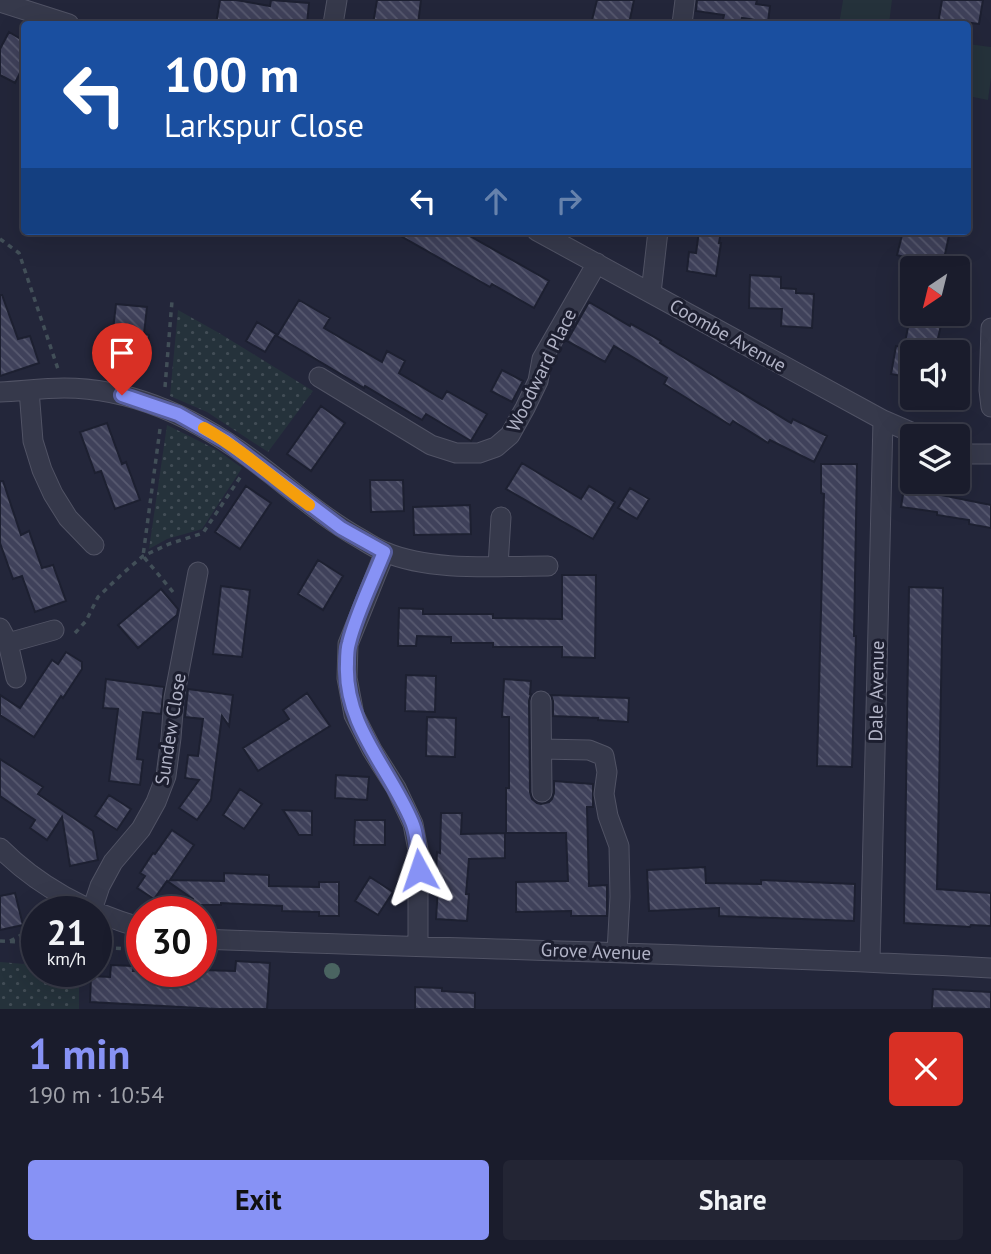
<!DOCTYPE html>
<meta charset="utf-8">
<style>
:root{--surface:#1a1c2c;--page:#232534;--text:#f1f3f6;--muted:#9fa1a9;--line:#383a48;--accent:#8792f5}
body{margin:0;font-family:"PT Sans",sans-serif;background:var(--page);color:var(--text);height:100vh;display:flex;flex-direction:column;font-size:26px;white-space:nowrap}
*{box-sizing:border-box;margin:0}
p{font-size:23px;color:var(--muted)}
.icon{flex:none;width:38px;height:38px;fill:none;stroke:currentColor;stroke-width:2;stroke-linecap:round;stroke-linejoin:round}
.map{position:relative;height:1009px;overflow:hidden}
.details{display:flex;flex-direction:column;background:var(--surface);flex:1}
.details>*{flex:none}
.banner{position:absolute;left:21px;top:21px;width:950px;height:214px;border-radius:7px;box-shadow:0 7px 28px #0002,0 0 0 2px var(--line);background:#1a4fa0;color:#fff;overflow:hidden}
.needle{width:46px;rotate:215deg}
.controls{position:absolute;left:900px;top:256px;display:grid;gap:14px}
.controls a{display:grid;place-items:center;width:70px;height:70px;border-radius:7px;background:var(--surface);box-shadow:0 7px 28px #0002,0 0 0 2px var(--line);font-size:35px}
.speed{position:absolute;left:21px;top:896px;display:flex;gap:14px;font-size:35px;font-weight:700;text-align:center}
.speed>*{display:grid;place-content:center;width:91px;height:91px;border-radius:50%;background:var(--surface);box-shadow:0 7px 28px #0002,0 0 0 2px var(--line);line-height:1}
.speed small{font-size:18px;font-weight:400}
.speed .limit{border:10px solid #d22;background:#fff;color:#111}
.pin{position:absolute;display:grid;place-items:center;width:60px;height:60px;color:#fff;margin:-72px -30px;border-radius:50% 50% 50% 0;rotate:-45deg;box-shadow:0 0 7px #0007}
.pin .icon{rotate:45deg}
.me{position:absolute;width:77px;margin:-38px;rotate:355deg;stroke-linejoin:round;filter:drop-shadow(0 0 5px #0008)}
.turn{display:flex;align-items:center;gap:24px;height:147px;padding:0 28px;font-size:32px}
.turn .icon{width:91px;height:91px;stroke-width:2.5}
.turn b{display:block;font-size:49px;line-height:60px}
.lanes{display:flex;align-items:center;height:66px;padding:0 28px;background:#0003;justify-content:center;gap:35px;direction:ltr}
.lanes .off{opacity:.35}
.round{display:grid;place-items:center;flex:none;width:74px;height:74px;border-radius:7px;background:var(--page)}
.headline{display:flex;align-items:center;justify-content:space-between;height:119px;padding:0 28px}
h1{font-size:42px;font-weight:800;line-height:52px;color:var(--accent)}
.cta{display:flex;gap:14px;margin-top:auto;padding:14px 28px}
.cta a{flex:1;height:80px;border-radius:7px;background:var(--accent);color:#111;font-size:28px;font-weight:800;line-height:80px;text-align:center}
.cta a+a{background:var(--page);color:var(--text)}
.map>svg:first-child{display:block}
.grass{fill:url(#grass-dots)}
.park{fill:#25323b}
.building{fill:url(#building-back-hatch);stroke:#1d2031;stroke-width:2}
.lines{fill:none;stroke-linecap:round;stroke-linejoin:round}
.street-casing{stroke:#515365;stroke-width:21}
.path{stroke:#424f58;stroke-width:3.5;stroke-dasharray:5 5;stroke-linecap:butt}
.street{stroke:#36394b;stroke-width:19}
.tree{fill:#4a6461}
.route-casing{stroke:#585f9f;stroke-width:18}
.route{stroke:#8792f5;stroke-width:12}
.slow{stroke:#f59e0b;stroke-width:12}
.labels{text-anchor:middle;stroke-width:6;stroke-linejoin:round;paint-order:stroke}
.street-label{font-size:19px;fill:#b1b3c6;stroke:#1c1e2f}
</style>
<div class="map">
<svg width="991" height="1009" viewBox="0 0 991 1009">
<defs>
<pattern id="grass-dots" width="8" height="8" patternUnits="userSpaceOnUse" patternTransform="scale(1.75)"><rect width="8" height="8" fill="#25323b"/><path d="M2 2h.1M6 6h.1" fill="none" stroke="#424d56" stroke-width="1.8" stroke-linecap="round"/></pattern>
<pattern id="building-back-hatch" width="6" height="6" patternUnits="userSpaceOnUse" patternTransform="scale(1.75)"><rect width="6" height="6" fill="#3f415a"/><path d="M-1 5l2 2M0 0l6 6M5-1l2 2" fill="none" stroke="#585a70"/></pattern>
</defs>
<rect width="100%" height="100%" fill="#23263a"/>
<path class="grass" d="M178,310l41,23 94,58 -45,61 -61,-40 -37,-16z
M167,425l50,25 25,18 -40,61 -35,10 -18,10z
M0,962l37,3v6h42v38h-79z"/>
<path class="park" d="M843,0h49l-3,24h-50z
M968,44l23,3v31l-3,22 -20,-4z"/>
<path class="building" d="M220,0h16l34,6 1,-6 38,3 -2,21h-91z
M377,0h44l-3,24h-45z
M597,0h37l-5,24h-38z
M697,0h60l-1,4 14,2 -2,16 -26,-4 -1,6h-19l2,-9 -28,-4z
M942,0h41l-4,24 -8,-1v1h-33z
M9,32l15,9v24l-9,18 -15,-8v-26z
M392,231h69l88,50 -15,27 -42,-24 -2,3z
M699,231h22l-2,12h2l-5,33 -29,-5 2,-19 7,1z
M903,231h47l-8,37h-34v-3l-5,-1 1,-7 -7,-2z
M750,275l31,2v11l15,1v4l18,1 -2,34 -31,-2 1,-17 -33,-1z
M0,295h2l16,44 12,-3 9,27 -39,13z
M299,300l31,18 -6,10 58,34 5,-11 18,10 -6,12 43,26 5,-8 40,23 -16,27 -45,-27 -4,6 -57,-34 -1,2 -87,-52z
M589,302l41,24 1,-2 30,17 -1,2 131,80 2,-4 34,17 -13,26 -44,-22 -2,3 -35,-22 -3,4 -66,-41 3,-6 -53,-32 -9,16 -38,-21z
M116,304l31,3 -3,27 5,1 -3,28 -29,-4 3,-28 -7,-1z
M911,313h19l13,3 -8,36h-23v26l-21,-4 5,-28 8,1z
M257,322l19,12 -11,18 -19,-11z
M502,370l21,11 -11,21 -21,-11z
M321,406l24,17 -34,48 -24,-17z
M107,423l15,41 4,-2 14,38 -25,9 -14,-38 -6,2 -15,-41z
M522,463l59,36 8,-13 26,16 -22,37 -87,-50z
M821,464h36l-3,172h2l-4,131 -35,-1 7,-272 -3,-1z
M370,480h33l1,31 -33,1z
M0,481h3l18,54 8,-4 13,37 11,-3 13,36 -31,11 -13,-36 -9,3 -13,-36z
M905,482l32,5 -1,7 55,11v23l-22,-4v-4l-32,-5v-3l-36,-5z
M246,486l25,17 -31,46 -25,-17z
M630,488l19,11 -12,20 -19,-11z
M470,505l1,29 -57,1 -1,-28z
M318,560l25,16 -20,34 -25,-16z
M562,575h34l-1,83 -33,-1v-10h-69v-4h-42v-6l-34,-1 -1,10h-18l1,-38 24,1v5h70v4l69,1z
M221,586l29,4 -8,67 -29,-3z
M909,587l34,1 -6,301 54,4v33l-20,-1 -1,2 -66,-4z
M161,589l17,20 -1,6 -39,33 -20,-23z
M66,652l16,10v7l-19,29 -2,-2 -27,41 -34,-22v-20l20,13 32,-48 6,4z
M406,675l30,1 -1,36 -30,-1z
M106,679l58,8 -3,27 -18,-2 -6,47 6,1 -3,25 -31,-4 9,-72 -15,-1z
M504,679l27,2 -1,13h1l-2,7 1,91 2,7 5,4 4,1 8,-2 3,-3 2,-6v-12l39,3v23h-6l2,79 18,-1v31h-36v-5l-55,1v-30l52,-1 -2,-48h-60v-45h3v-71h-7z
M188,689l45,6 -4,31 -7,-10 -11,84 -14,20 -18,-12 20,-28 -14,-2 3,-23 10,1 5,-37 -18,-2z
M307,693l23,33 -72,45 -15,-23 46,-29 -6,-9z
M551,695l78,3 -1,24 -30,-2v-2l-45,-2v-15z
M427,717l29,1 -1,39 -29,-1z
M0,759l43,28 -5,7 55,37 5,29 -28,6 -8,-49 -15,23 -17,-12 5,-8 -35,-24z
M336,775l33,2 -2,23 -32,-2z
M240,789l22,15 -18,25 -21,-14z
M109,795l22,14 -14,21 -22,-14z
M283,810l29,1v24h-13z
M441,813h21l-1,21 44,-1v25l-36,1 -3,35h3l-2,27 -31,-2 3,-47h-3l1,-20 3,1z
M355,820h30v25h-31z
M172,830l22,15 -24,35 54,1v-8l45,2v11l50,1v-5h20v34h-20v-4l-37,-1v-5l-61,-3v2h-28v-6l-26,-18 -13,18 -17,-11 8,-12 -5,-3 13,-20 2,1z
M705,867l1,16 55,1v-4l94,4 -1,37 -135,-5v-8l-70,3 -2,-41z
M370,877l23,15 -15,23 -23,-14z
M15,893l8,32 -23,5v-34z
M236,961l34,2 -3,46h-50l-127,-7 1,-26 19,1 1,-12 23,1 -1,5h68v-1l34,1z
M415,987l27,1v3l33,2v16h-60z
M933,989l58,3v17l-59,-1z"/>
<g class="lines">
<defs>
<path id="street" d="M0,2l69,22
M333,24l4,-24
M682,24l3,-24
M537,231l346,189 37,16
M651,293l7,-62
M991,328l-2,62 2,17
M319,377l112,68 25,8h23l17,-6 14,-12 15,-27 13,-27 4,-22 55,-96
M29,390l4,51 9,29 11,24 15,24 26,27
M0,392c21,-1 43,-4 64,-4 75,0 145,37 203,83 31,24 60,49 94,68 8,5 16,10 24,13 47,20 113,14 163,14
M957,450l14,4h20
M385,552l-37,92 -1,34 7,37 18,35 24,38 17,36 5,26v96
M498,566l3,-49
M0,628l8,15 8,35
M8,643l46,-13
M541,701l1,91
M542,749l47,1 15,6 3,16 -3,22 4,22 11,30 1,51 -3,55
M0,848c39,39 89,65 142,80
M92,910l8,-24 13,-24 28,-33 15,-27 10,-26 5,-38 3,-40 24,-126
M201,939c263,10 527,15 790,29
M870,961l13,-541"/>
</defs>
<use href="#street" class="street-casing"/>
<path class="path" d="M0,239l19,14 39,116
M165,387l7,-86
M160,429l-17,127 30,36
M75,633l11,-12 12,-24 23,-22 22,-19 26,-12 34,-11 38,-57
M0,941l37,2
M10,941l27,-14
M96,947l31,2 3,-3"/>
<use href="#street" class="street"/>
</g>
<circle class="tree" cx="332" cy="971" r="8"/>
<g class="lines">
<defs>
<path id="route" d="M122,395l56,19 48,27 115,87 43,24c-11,28 -28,62 -35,91 -2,6 -2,14 -2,21 -3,61 43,105 65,158 6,14 6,32 7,48"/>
</defs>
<use href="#route" class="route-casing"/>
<use href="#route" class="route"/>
<path class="slow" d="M204,428c38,22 70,51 105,77"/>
</g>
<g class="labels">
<g class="street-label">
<text transform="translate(728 335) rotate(29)" y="7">Coombe Avenue</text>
<text transform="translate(541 370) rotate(-64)" y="7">Woodward Place</text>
<text transform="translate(876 691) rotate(-89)" y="7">Dale Avenue</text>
<text transform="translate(170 729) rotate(-81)" y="7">Sundew Close</text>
<text transform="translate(596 951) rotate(2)" y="7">Grove Avenue</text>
</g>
</g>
</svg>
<div class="controls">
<a><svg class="needle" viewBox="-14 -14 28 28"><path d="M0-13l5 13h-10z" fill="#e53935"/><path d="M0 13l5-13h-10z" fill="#9fa1a9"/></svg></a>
<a><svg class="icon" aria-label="sound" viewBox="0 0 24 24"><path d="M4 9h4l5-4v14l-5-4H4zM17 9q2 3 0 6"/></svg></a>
<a><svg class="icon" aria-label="layers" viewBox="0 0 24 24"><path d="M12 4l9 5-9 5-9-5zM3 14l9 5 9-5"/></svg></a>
</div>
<div class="speed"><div>21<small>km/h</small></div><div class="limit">30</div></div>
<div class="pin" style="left:122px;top:395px;background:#d93025"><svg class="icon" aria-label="arrive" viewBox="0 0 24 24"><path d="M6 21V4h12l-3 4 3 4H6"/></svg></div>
<svg class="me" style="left:419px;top:870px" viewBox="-20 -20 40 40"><path d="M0-17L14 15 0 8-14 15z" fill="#8792f5" stroke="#fff" stroke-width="4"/></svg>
<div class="banner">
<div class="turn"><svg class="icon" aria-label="left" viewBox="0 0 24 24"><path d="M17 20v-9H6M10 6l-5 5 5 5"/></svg><div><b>100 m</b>Larkspur Close</div></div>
<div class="lanes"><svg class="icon" aria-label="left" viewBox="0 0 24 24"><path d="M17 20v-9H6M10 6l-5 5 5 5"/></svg><svg class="icon off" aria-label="ahead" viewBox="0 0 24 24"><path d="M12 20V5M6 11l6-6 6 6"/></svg><svg class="icon off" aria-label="right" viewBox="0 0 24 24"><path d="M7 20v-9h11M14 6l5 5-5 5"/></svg></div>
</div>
</div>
<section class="details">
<div class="headline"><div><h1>1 min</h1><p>190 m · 10:54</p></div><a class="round" style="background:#d93025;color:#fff"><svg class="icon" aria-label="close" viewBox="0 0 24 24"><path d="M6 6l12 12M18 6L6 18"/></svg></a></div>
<div class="cta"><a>Exit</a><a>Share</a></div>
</section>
